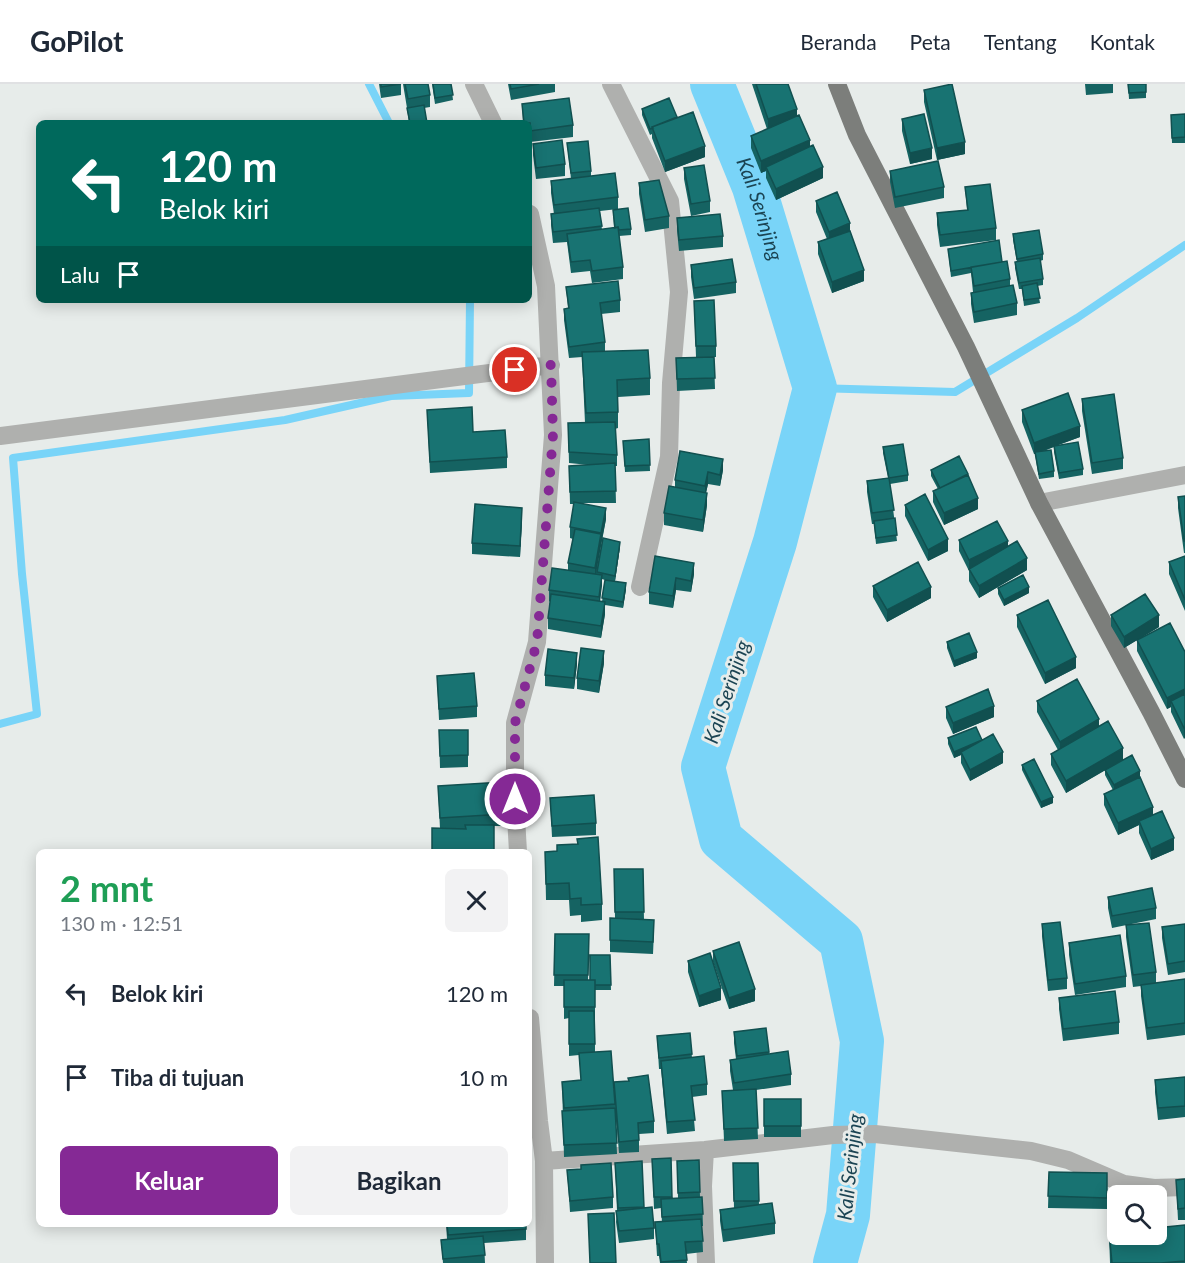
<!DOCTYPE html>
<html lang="id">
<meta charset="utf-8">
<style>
:root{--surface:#fff;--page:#f2f2f3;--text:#1f2937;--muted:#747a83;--line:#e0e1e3;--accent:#852995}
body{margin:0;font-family:Lato,sans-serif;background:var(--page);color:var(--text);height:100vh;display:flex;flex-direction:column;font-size:22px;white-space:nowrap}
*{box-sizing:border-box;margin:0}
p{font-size:20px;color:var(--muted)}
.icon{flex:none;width:33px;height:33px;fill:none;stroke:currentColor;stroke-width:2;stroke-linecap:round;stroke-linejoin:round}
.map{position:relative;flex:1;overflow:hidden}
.sheet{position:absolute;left:36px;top:765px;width:496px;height:378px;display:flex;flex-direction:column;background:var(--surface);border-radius:9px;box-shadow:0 3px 15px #0003}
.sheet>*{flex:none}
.top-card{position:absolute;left:36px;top:36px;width:496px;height:183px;border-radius:9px;box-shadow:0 3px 15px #0003;background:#00695c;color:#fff;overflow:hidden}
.controls{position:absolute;left:1107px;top:1101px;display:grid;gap:12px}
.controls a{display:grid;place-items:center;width:60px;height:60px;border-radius:9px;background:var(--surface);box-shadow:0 3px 15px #0003;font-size:30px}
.pin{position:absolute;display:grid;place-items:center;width:51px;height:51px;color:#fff;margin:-26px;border:3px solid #fff;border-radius:50%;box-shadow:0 2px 6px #0007}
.me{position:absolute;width:66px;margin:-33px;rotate:0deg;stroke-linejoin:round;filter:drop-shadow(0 0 4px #0008)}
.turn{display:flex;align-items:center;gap:21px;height:126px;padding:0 24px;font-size:27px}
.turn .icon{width:78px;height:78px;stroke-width:2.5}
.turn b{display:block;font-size:42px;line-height:51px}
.then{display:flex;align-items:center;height:57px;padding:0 24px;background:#0003;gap:12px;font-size:22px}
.round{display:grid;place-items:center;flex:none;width:63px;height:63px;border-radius:9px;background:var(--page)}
.overview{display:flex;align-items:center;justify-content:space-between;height:102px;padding:0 24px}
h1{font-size:36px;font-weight:700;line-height:45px;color:#1e9e55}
.button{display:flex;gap:12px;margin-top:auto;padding:12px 24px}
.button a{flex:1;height:69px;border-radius:9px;background:var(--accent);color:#fff;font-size:24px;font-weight:700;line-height:69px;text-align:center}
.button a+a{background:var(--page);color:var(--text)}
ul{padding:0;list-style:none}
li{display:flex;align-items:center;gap:18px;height:84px;padding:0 24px}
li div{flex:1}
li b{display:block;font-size:22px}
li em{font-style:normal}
header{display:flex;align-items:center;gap:36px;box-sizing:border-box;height:84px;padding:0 30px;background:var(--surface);border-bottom:2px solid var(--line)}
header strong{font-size:28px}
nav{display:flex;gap:33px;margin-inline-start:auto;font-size:21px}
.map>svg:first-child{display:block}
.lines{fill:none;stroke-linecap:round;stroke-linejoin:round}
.stream{stroke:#79d4f8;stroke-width:8}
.river{stroke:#79d4f8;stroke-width:44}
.minor{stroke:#afb0ae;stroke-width:18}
.major{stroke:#7c7e7b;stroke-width:18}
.wall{fill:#156362;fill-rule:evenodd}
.shaded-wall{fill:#115050}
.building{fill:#187372;stroke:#115050;stroke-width:1.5}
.route{stroke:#852995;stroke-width:10;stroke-dasharray:0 18}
.labels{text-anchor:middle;stroke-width:6;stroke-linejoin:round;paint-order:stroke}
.water-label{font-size:20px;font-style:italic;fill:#1b4453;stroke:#e7ecea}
</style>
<header>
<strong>GoPilot</strong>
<nav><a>Beranda</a><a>Peta</a><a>Tentang</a><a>Kontak</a></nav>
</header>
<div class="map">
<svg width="1185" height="1179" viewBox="0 0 1185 1179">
<rect width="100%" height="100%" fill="#e7ecea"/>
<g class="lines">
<path class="stream" d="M369,0l20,39
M815,304l140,4 122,-74 108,-73
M0,640l37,-10 -15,-140 -9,-116 272,-38 106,-24 78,-3 1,-93"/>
<path class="river" id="s1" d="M712,0l42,103 61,201 -40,154 -72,225 18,72 120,102 21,100 -14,174 -13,48"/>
<path class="minor" d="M474,0l19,39
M611,0l59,117 9,91 -8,91 -2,74 -29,130
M0,352l551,-71
M1039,419l146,-28
M518,768l-3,-53v-76l22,-81 16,-207 -7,-149 -16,-72
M530,934l9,103 5,40 1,102
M705,1066l-2,36 3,77
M544,1077l161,-11 128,-15 42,-1 156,17 37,9 56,24 30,4 31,-1"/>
<path class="major" d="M837,0l20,51 109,212 73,156 112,209 34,67"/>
</g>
<path class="wall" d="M379,0h22v11l-20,3z
M403,0h25l2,11v12l-6,1 3,15h-18l-2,-15z
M432,0h19l2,16 -18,4z
M508,0h47v8l-44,8z
M752,0h36l9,32 26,62 -47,22 -10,-22v-7l-5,2 -10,-25v-12l16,-7z
M1085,0h28v9l-27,2z
M1128,0h18v14l-17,1z
M924,6l41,64 -28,6 -13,-58z
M522,20l51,21v12l-43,5v-19h-7z
M642,25l35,9 28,39 -40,15 -13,-34v-4l-2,1 -8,-20z
M1185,30v29h-13l-1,-28z
M902,35l30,40 -22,5 -8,-33z
M567,59l24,28v5l-20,3z
M533,60l32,20v12l-29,3 -3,-24z
M684,84l26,33v11l-19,4 -7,-37z
M890,87l54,16v11l-49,10 -5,-26z
M551,97l67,16v12l-18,2 2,19 12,-2 -1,-18 18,19v6l-12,1 4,31v12l-31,4 -2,-12 -19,2 -4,-31 -14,1 -2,-18v-11h3l-3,-21z
M639,99l30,33v12l-24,4 -6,-38z
M965,103l31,41v12l-56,7 -3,-22v-12l30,-3z
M816,117l34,30 14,50 -32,12 -14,-39v-12l9,-3 -11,-27z
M677,134l46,18v11l-44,4 -2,-21z
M1013,150l30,20v6l-3,1 3,18v6l-6,1 3,17 -16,3 -2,-17h-3l-4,-21v-6h2l-4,-22z
M948,165l54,13 8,17v6l7,18v12l-43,8 -3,-19v-11l2,-1 -2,-19 -20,4z
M691,181l45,17v11l-42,6 -3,-22z
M566,203l54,13v12l-19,2 4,28v9l45,27v17l-32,2v31l-3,1 2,26v11h-2l1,37h-35l25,16 -10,55 7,-36 17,9 -5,34 11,8 -3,19 -18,-3v9l-4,24 -53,-9v-11l2,-16 -1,-1v-11l19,-20v-7l5,-24 -3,-1v-11l4,-23h-4l-1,-38 20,-1 -20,-2 -1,-40h17l-3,-66 -13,1 -5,-38v-11l4,-1zM602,495l3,1 -3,22h-2z
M694,217l22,45v11h-2l1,32 -38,2 -1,-33 20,-1z
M1082,315l41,59v11l-31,5 -10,-63z
M427,326l46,22 34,25v11l-77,5z
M1022,326l58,27 -22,8 25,24v6l-24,4 -5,-27v-5l-10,4 10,20v6l-15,2 -4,-25h-1l-12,-32z
M649,355l1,32 -25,1 -2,-31z
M883,363l25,28v6l-18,3 7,57 -21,3 -2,-20h-2l-5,-32v-11l21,-3 -5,-25z
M680,367l43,19 -3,16 -12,-2 -2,9 1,12 -4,27 -39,-7v-12l11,-26v-7z
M931,386l37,5 10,34 -34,16 -11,-23v-11l5,-2 -7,-13z
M1185,412v57h-1l-6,-45v-11z
M905,421l43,46 -20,10 -23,-45z
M522,435l-2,38 -48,-3v-11z
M959,456l49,6 19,24 -48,28 -10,-17v-10l-10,-20z
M655,472l39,18 -3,18 -15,-2 -3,18 -24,-4v-12z
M1185,472v55l-16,-37v-12z
M873,502l58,12 -44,24 -14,-25z
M998,504l31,5 -25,13 -6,-12z
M1017,531l59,53 -31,16 -28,-57z
M1111,531l48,12 -15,9 41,16 -1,87 -13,-27v-5l-4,2 -30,-58v-11l-13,8 -13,-22z
M947,558l30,16 -23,9 -7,-19z
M604,579l-5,30 -22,-4v-11z
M577,580l-3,25 -29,-3v-11z
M437,592l40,30v11l-38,3z
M1037,617l62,25 24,34 -14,8 31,9 -11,5 24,33 21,35 -23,10 -12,-27v-8l-21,10 -14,-30v-11l9,-4 -8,-15v-5l-39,23 -15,-28v-11l7,-4 -21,-38z
M946,623l48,10 -41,17 -7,-16z
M439,646h29v37l-28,1z
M948,654l34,2 21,23 -33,18 -9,-18v-8l-7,3 -6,-14z
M1022,681l31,38 -12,5 -19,-38z
M438,702l66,28v12h-10l-62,26 8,-23z
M550,714l46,25v12l-44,2z
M577,755l25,65v16l-21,2v-7l-11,1 -1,-16h-23l-1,-48 12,-1 20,-7z
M614,785h29l1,51 10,11 -1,23 -43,-2v-34h5z
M1108,813l48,11v11l-44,9 -4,-20z
M1042,840l25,54v11l-19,2 -6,-55z
M1185,840v48l-17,3 -6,-37v-11z
M1126,841l30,47v11l29,-4v56l-38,5 -6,-44v-10l-8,1 -7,-50z
M555,850h34l-1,46h2l20,-25 1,35h-16v62l20,52 2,50 -53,3 -2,-75 19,-2 -2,-25 -10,1v-38l-5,1v-33h-10z
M1069,859l57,33v11l-51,8 -6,-40z
M713,867l42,50 -26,8 -16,-47z
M688,877l33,39 -22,7 -11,-35z
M1059,914l60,24v12l-56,7 -4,-32z
M766,944l3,26 22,20v11l-35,5 2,49 -34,2 -2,-50 11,-1 -3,-19v-11l6,-1 -2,-16v-11z
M690,949l2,25 15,26v11l-15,2 3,34 -28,3 -6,-65h-2l-2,-33z
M1185,993v40l-27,3 -3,-28v-12z
M614,998l40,39v12l-15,1v18l-20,1 -5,-60z
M764,1015h37v38h-37z
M671,1074l1,40h6l-1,-37 22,-1 1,37h2l1,29h-1l1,26 -17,2 1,9h-27l-1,-7h-2l-2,-34h7l-1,-14 -7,1 -2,-50z
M642,1077l2,47 10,20v11l-35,4 -3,-21 1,-11 -2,-48z
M733,1079h25l1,42 16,18v11l-52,8 -3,-21v-11l14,-2z
M581,1081l32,32v11l-43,4 -3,-42 14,-1z
M1049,1088l58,1v36l-59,-1z
M1185,1095v41h-7l-2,-40z
M446,1140h80v16l-42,3 1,20h-42l-2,-23 6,-1z
M1185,1141v38h-75l-1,-30z"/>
<path class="shaded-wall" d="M797,25v12l-29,10v-12z
M810,56v11l-44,16v4l-5,2v-12z
M965,58v12l-28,6v-12z
M705,62v11l-40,15v-11z
M932,64v11l-22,5v-11z
M823,83v11l-47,22v-11z
M850,139v12l-21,8v-11z
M864,186v11l-32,12v-11z
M1080,342v11l-46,17v-11z
M723,375v11l-3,16v-11z
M708,388v12l-3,13v-11z
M707,409v12l-4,27v-12z
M978,414v11l-34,16v-12z
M522,424v11l-2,38v-11z
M606,424v11l-5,25v-11z
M601,450v11l-6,34v-11z
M948,455v12l-20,10v-11z
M1008,457v12l-39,17v-10z
M620,458v5l-5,34v-5z
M1027,474v12l-48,28v-12z
M694,479v11l-3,18v-11z
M602,491v11l-3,22v-11z
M676,494v12l-3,18v-12z
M626,499v6l-3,19v-6z
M931,503v11l-44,24v-12z
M1029,503v6l-25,13v-6z
M605,518v12l-4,24v-12z
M1159,531v12l-35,21v-11z
M604,567v12l-5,30v-12z
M977,568v6l-23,9v-6z
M577,569v11l-3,25v-11z
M1076,573v11l-31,16v-11z
M1185,605v11l-14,1v6l-4,2v-11z
M994,622v11l-41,17v-11z
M1099,635v12l-39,22v-11z
M1185,643v11l-1,1v-11z
M982,656l-21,12v3l-7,3v-6z
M1123,664v12l-57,33v-12z
M1003,668v11l-33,18v-11z
M1140,687v6l-26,14v-6z
M1053,713v6l-12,5v-6z
M1153,723v11l-14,3v4l-21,10v-12z
M1174,754v12l-23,10v-11z
M721,904v12l-22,7v-11z
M755,905v12l-26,8v-11z"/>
<path class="building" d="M381,0h20l-20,3z
M405,0h23l2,11 -22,4z
M433,0h18l2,11 -18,3z
M510,0h29l-28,5z
M756,0h32l9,25 -29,10z
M952,0l13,58 -28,6 -13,-58z
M1128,0h18v8l-17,1z
M569,14l4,27 -43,6v-8h-6l-2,-19z
M669,14l8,19 -25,10 1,1 -3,1 -8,-20z
M424,21l3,18h-17l-3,-15z
M693,28l12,34 -40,15 -13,-34z
M924,30l8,34 -22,5 -8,-34z
M1185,30v23l-13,1 -1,-23z
M799,31l11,25 -49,21 -10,-25z
M562,56l3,24 -29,4 -3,-24z
M588,57l3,30 -20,2 -4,-30z
M813,61l10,22 -47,22 -10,-22z
M938,77l6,26 -49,10 -5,-26z
M704,81l6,36 -19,3 -7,-36z
M615,89l3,24 -64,8 -3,-24z
M659,96l10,36 -24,4 -6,-37z
M990,100l6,44 -56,7 -3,-22 31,-3 -3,-23z
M837,108l13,31 -21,9 -13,-31z
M599,124l3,18 -49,6 -2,-18z
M628,124l3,21 -12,1 -1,-3 -3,1 -2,-18z
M720,130l3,22 -44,4 -2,-22z
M618,143l5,40 -31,4 -2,-11 -19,2 -4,-28z
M1039,146l4,24 -26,5 -4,-25z
M850,147l14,39 -32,12 -14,-40z
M999,156l3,22 -51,9 -3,-22z
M1040,174l3,21 -24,4 -4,-21z
M732,175l4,23 -42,6 -3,-23z
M1007,177l3,18 -36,7 -3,-19z
M618,197l2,19 -20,3 5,39 -36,5 -5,-38 5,-1 -3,-21z
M1037,199l3,15 -16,2 -2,-14z
M1013,201l4,18 -43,9 -3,-19z
M714,216l2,46h-20l-2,-45z
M648,266l2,28 -33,2 1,32 -32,1 -4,-61z
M714,273l1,21 -38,1 -1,-21z
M1068,309l12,33 -46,17 -12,-33z
M1114,310l9,64 -31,5 -10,-64z
M472,323l1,25 32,-2 2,27 -77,5 -3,-52z
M615,338l2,33 -48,-3 -1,-29z
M649,355l1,26 -25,1 -2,-25z
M1078,358l5,27 -24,4 -5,-27z
M903,360l5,31 -19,3 -6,-31z
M1051,366l3,21 -15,3 -4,-22z
M680,367l43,8 -3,16 -12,-3 -3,14 -30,-6z
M959,372l9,18 -28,14 -9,-18z
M615,379l1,28 -46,1 -1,-26z
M968,391l10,23 -34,15 -11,-22z
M889,394l5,32 -22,3 -5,-32z
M669,402l38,7 -4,27 -39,-7z
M925,410l23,45 -20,11 -23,-45z
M1185,412v45h-1l-6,-44z
M574,418l32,6 -5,25 -31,-6z
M475,420l47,4 -2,38 -48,-3z
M895,434l2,17 -21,3 -2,-17z
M997,437l11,20 -39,19 -10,-20z
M575,445l26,5 -6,34 -27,-5z
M603,454l17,4 -5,34 -18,-4z
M1017,457l10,17 -48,28 -10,-17z
M655,472l39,7 -3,18 -15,-3 -3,18 -24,-4z
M1185,472v44l-16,-38z
M918,478l13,25 -44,23 -14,-24z
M552,484l50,7 -3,22 -50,-7z
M1023,491l6,12 -25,13 -6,-12z
M605,496l21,3 -3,19 -21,-4z
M551,510l54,8 -4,24 -53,-8z
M1145,510l14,21 -35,22 -13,-22z
M1048,516l28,57 -31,16 -28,-58z
M1170,539l15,29v37l-18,9 -30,-58z
M969,549l8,19 -23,9 -7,-19z
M581,564l23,3 -5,30 -22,-3z
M548,565l29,4 -3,25 -29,-3z
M474,589l3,33 -38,3 -2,-33z
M1077,595l22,40 -39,23 -23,-41z
M988,605l6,17 -41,17 -7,-16z
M1185,610v33l-1,1 -13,-27z
M1108,637l15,27 -57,33 -15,-27z
M976,643l6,13 -28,12 -6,-14z
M439,646h29v25l-28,1z
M993,650l10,18 -33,18 -9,-18z
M1132,671l8,16 -26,14 -9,-15z
M1034,675l19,38 -12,5 -19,-37z
M1140,693l13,30 -35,16 -14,-29z
M503,698l1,32 -64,4 -2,-32z
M594,711l2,28 -44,3 -2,-28z
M1162,727l12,27 -23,11 -12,-28z
M465,741h29v27h-62v-24l34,1z
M598,753l4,67 -21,1v-7l-11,1 -1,-16 -23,1 -1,-32 12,-1v-6l21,-1 -1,-5z
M614,785h29l1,43h-29z
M1152,804l4,20 -44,8 -4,-19z
M610,834l44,2 -1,22 -43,-2z
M1060,838l7,56 -19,2 -6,-56z
M1149,839l7,49 -23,3 -7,-50z
M1185,840v37l-17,3 -6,-37z
M555,850h34l-1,41h-34z
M1120,851l6,41 -51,8 -6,-41z
M739,858l16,47 -26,9 -16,-47z
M710,869l11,35 -22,8 -11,-35z
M590,871h20l1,30h-16v-5h-5z
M1185,895v44l-38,5 -6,-43z
M564,896h31v27h-31z
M1115,907l4,31 -56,7 -4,-31z
M569,927h25l1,33h-26z
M766,944l3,24 -32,4 -3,-24z
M690,949l2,21 -33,4 -2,-22z
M611,967l4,53 -51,4 -2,-26 19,-2 -2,-27z
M788,967l3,23 -57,9 -4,-23z
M704,972l3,28 -16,2 4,34 -28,2 -6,-61z
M648,991l6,46 -16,2 1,17 -20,2 -5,-60 15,-1 -1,-3z
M1185,993v29l-27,2 -3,-28z
M756,1005l2,39 -34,1 -2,-38z
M764,1015h37v27h-37z
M615,1024l2,35 -53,2 -2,-34z
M671,1074l1,39h-18l-2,-38z
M699,1076l1,32 -22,1 -1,-32z
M642,1077l2,46 -26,1 -3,-45z
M611,1079l2,34 -43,4 -3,-31 14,-1v-4z
M733,1079h25l1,38h-25z
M1049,1088l58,1v25l-59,-2z
M1185,1095v29l-7,1 -2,-29z
M702,1113l1,17 -41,3 -1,-18z
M772,1119l3,20 -52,7 -3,-20z
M652,1123l2,21 -35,3 -3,-20z
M614,1129l2,50h-26l-2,-49z
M701,1135l2,22 -18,1 2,18 -26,2 -2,-18h-2l-2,-22z
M447,1140h79v5l-78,6z
M1185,1141v36l-24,2h-49l-3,-30 9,-1v2h38v-6z
M483,1152l2,19 -42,4 -2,-19z"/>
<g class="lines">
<path class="route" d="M515,286l36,-5 2,70 -16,207 -22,81v76"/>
</g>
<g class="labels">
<g class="water-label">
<text dy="7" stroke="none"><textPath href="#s1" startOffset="134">Kali Serinjing</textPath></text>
<text transform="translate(727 608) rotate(-72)" y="7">Kali Serinjing</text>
<text transform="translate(850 1083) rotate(-84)" y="7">Kali Serinjing</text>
</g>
</g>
</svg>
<div class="controls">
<a><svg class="icon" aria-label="search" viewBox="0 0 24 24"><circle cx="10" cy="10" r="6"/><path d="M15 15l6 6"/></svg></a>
</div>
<div class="pin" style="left:515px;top:286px;background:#d93025"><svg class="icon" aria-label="arrive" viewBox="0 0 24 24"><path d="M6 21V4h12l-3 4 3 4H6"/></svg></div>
<svg class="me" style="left:515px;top:715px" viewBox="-20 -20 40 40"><circle r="17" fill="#852995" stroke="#fff" stroke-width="3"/><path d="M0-11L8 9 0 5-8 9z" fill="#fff"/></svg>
<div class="top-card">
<div class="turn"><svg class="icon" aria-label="left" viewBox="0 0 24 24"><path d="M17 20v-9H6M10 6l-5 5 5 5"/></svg><div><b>120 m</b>Belok kiri</div></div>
<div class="then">Lalu<svg class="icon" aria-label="arrive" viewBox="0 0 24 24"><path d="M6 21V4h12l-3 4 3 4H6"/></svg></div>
</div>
<section class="sheet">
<div class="overview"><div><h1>2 mnt</h1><p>130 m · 12:51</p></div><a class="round"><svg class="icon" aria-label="close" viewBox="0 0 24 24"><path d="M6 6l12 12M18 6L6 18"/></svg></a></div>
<ul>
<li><svg class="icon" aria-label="left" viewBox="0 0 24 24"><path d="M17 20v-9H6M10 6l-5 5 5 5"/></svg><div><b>Belok kiri</b></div><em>120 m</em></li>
<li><svg class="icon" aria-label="arrive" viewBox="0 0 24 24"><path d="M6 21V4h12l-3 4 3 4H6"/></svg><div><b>Tiba di tujuan</b></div><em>10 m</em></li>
</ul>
<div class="button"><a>Keluar</a><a>Bagikan</a></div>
</section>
</div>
